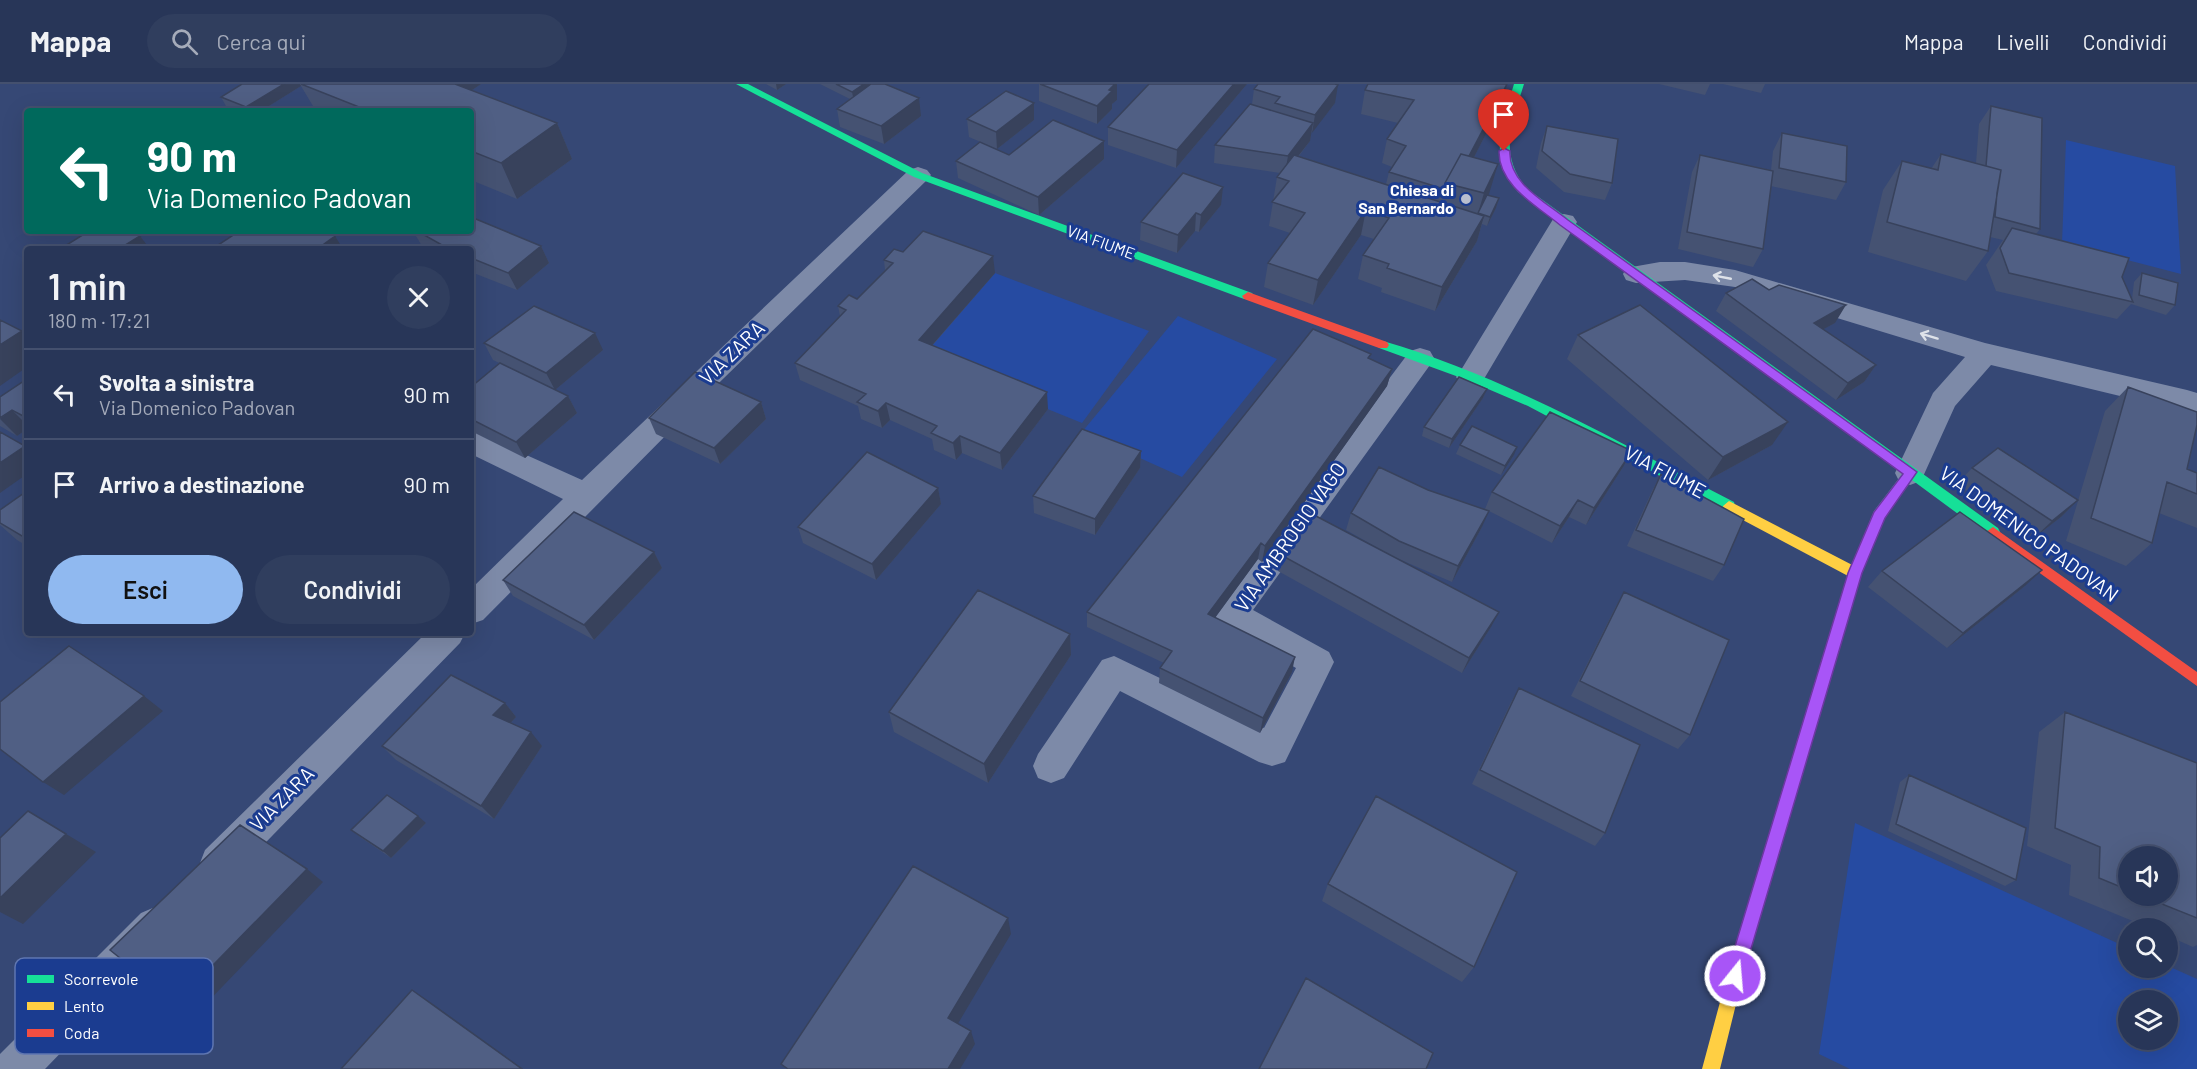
<!DOCTYPE html>
<html lang="it">
<meta charset="utf-8">
<style>
:root{--surface:#283658;--page:#303e5e;--text:#f1f3f6;--muted:#a5abba;--line:#44506e;--accent:#90b9f0}
body{margin:0;font-family:Barlow,sans-serif;background:var(--page);color:var(--text);height:100vh;display:flex;flex-direction:column;font-size:22px;white-space:nowrap}
*{box-sizing:border-box;margin:0}
p{font-size:20px;color:var(--muted)}
.icon{flex:none;width:33px;height:33px;fill:none;stroke:currentColor;stroke-width:2;stroke-linecap:round;stroke-linejoin:round}
.map{position:relative;flex:1;overflow:hidden}
.details{position:absolute;left:24px;top:162px;width:450px;height:390px;display:flex;flex-direction:column;background:var(--surface);border-radius:6px;box-shadow:0 6px 24px #0002,0 0 0 2px var(--line)}
.details>*{flex:none}
.top-card{position:absolute;left:24px;top:24px;width:450px;height:126px;border-radius:6px;box-shadow:0 6px 24px #0002,0 0 0 2px var(--line);background:#00695c;color:#fff;overflow:hidden}
.fabs{position:absolute;left:2118px;top:762px;display:grid;gap:12px}
.fabs a{display:grid;place-items:center;width:60px;height:60px;border-radius:50%;background:var(--surface);box-shadow:0 6px 24px #0002,0 0 0 2px var(--line);font-size:30px}
.pin{position:absolute;display:grid;place-items:center;width:51px;height:51px;color:#fff;margin:-62px -26px;border-radius:50% 50% 50% 0;rotate:-45deg;box-shadow:0 0 6px #0007}
.pin .icon{rotate:45deg}
.me{position:absolute;width:66px;margin:-33px;rotate:17deg;stroke-linejoin:round;filter:drop-shadow(0 0 4px #0008)}
.turn{display:flex;align-items:center;gap:21px;height:126px;padding:0 24px;font-size:27px}
.turn .icon{width:78px;height:78px;stroke-width:2.5}
.turn b{display:block;font-size:42px;line-height:51px}
.round{display:grid;place-items:center;flex:none;width:63px;height:63px;border-radius:32px;background:var(--page)}
.overview{display:flex;align-items:center;justify-content:space-between;height:102px;padding:0 24px}
h1{font-size:36px;font-weight:600;line-height:45px}
.button{display:flex;gap:12px;margin-top:auto;padding:12px 24px}
.button a{flex:1;height:69px;border-radius:36px;background:var(--accent);color:#111;font-size:24px;font-weight:600;line-height:69px;text-align:center}
.button a+a{background:var(--page);color:var(--text)}
ul{padding:0;list-style:none}
li{display:flex;align-items:center;gap:18px;height:90px;padding:0 24px;border-top:2px solid var(--line)}
li div{flex:1}
li b{display:block;font-size:22px}
li em{font-style:normal}
header{display:flex;align-items:center;gap:36px;box-sizing:border-box;height:84px;padding:0 30px;background:var(--surface);border-bottom:2px solid var(--line)}
header strong{font-size:28px}
nav{display:flex;gap:33px;margin-inline-start:auto;font-size:21px}
.search{width:420px;height:54px;background:var(--page);display:flex;align-items:center;gap:15px;box-sizing:border-box;padding:0 21px;border-radius:33px;color:var(--muted);font-size:22px}
.map>svg:first-child{display:block}
.green{fill:#264ba2;fill-rule:evenodd}
.lines{fill:none;stroke-linecap:round;stroke-linejoin:round}
.street{fill:#7d8aa8;fill-rule:evenodd}
.fast{fill:#16e098;fill-rule:evenodd}
.slow{fill:#ffcf43;fill-rule:evenodd}
.jam{fill:#f24e42;fill-rule:evenodd}
.wall{fill:#455272;fill-rule:evenodd}
.shaded-wall{fill:#38425c}
.building{fill:#505f84;stroke:#38425c;stroke-width:1.5}
.oneway{stroke:#dee2e9}
.route{fill:#a855f7;stroke:#6d37a1;stroke-width:1.5}
.poi-dot{fill:#b9bfcf;stroke:#1b3c90;stroke-width:2}
.labels{text-anchor:middle;stroke-width:6;stroke-linejoin:round;paint-order:stroke}
.far-poi-label{font-size:16px;font-weight:bold;fill:#fff;stroke:#1b3c90;text-anchor:end}
.far-street-label{font-size:16px;fill:#fff;stroke:#1b3c90}
.street-label{font-size:20px;fill:#fff;stroke:#1b3c90}
.key{fill:#1b3c90;stroke:#5f76b1;stroke-width:1.5}
.key-label{font-size:16px;fill:#fff}
</style>
<header>
<strong>Mappa</strong>
<div class="search"><svg class="icon" aria-label="search" viewBox="0 0 24 24"><circle cx="10" cy="10" r="6"/><path d="M15 15l6 6"/></svg>Cerca qui</div>
<nav><a>Mappa</a><a>Livelli</a><a>Condividi</a></nav>
</header>
<div class="map">
<svg width="2197" height="985" viewBox="0 0 2197 985">
<rect width="100%" height="100%" fill="#364875"/>
<path class="green" d="M2066,56l109,26 6,108 -119,-31z
M995,189l154,58 -67,92 -161,-65z
M1178,232l99,43 -95,118 -100,-45z
M1855,739l273,125v20l40,-2 29,13v90h-347l-31,-15zM2128,916h40v40h-40z"/>
<g class="lines">
<path class="street" d="M918,83l9,3 4,5 -4,5 -242,236 -202,204 -12,4v-35l92,-90 -92,-45v-24l111,50 327,-310z
M1564,130l9,2 4,6 -96,162 -10,3 -10,-3 -5,-7 5,-7 94,-154z
M1660,178h25l50,8 250,73 202,47 10,3v25l-19,-8 -187,-45 -36,41 -34,75 -11,4 -11,-4 -4,-8 38,-80 32,-36 -230,-70 -50,-7 -49,3 -10,-3 -3,-6 3,-6z
M1420,264l10,3 4,7 -4,7 -177,245 76,42 5,10 -49,100 -13,4 -13,-4 -139,-71 -56,87 -13,5 -13,-5 -5,-12 5,-12 64,-94 12,-4 150,72 32,-60 -77,-44 -5,-10 5,-10 191,-253z
M426,549h39l-5,10 -227,233 -14,5 -14,-5 -5,-13 5,-13z
M155,823l14,6 6,14 -6,14 -124,128h-45v-15l141,-141z"/>
<path class="fast" d="M736,0h12l174,89 330,120 2,3 -2,3h-8l-330,-122z
M1514,0h10c-12,39 -26,68 2,104l472,340 2,4 -7,5 -5,-1 -76,-56 -27,37 -23,56 -55,184 -5,2 -5,-2 -2,-5 53,-179 26,-62 29,-38 -385,-281c-30,-40 -17,-64 -4,-108z
M1383,257c124,36 237,102 351,161l1,4 -6,5 -5,-1 -196,-104 -61,-26 -88,-32 -2,-3 2,-3z"/>
<path class="slow" d="M1729,417l131,68 2,4 -2,4h-10l-126,-67 -1,-4z
M1802,661l5,2 2,5 -66,224 -23,93h-18l25,-93 68,-224 2,-5z"/>
<path class="jam" d="M1248,208l139,50 2,3 -2,3h-8l-135,-49 -2,-3z
M1993,443l204,145v14l-209,-150 -2,-4z"/>
</g>
<path class="wall" d="M242,0h239l-9,6 85,33 15,36 -55,40 -46,-19v-69h-155l-15,-25 -40,25h-22l-13,-5 -5,-9z
M766,0h20l-9,6z
M820,0h65l36,32 -37,28 -44,-17 -3,-18 13,-10z
M1039,0h78v16l-5,4v5l-15,15 -58,-23z
M1149,0h98l-71,84 -68,-23v-18z
M1659,0h51l-5,11z
M1723,0h42l-4,9z
M1254,5l81,14 -24,30 -1,8 -11,15 87,28 3,-12 3,-5 -10,-4 5,-24 11,-16 -37,-9 4,-24 136,15 -27,52 14,38 11,3 -3,10 -9,18 -5,-2 -5,17 -42,70 -54,-19 1,-4 -24,-9 5,-24 11,-16 -13,-4 -48,70 -49,-18 4,-24 22,-30 -21,-7 8,-49 3,-4 -66,-10 1,-18 37,-41z
M1991,22l49,123 -4,5 86,43 10,22 2,-17 8,-9 33,32 -9,10 -35,-11 -14,15 -121,-28 -10,-26 17,-25 -13,-3 -2,14 -22,30 -98,-29 15,-62 19,-29 29,8 10,-15 35,9 3,-39z
M967,35l67,1 -37,29 -28,-12z
M1547,42l65,57 -7,17 -41,-8 -28,-24 5,-25z
M1782,49l64,49 -10,18 -65,-14 -8,63 -10,18 -75,-18 14,-77 8,-17 71,15 2,-19z
M1104,57v18l-65,56 -81,-37 -2,-17 53,-6z
M1221,121l-22,27 -4,-1 -18,22 -37,-13 1,-18z
M413,147h58l70,15 8,17 -32,27 -46,-18v-23h-44l-5,-3z
M903,168l92,21 -63,73 116,63 -46,61 -40,-17 -6,7 -22,-10 -2,-11 -42,-19 -8,8 -21,-9 -3,-13 -58,-26 -5,-17 45,-47 -2,-10 19,-7 28,-29 -1,-10z
M1769,206l66,33 -12,6 53,36 -12,17 -28,18 -120,-89 10,-18z
M1578,251l194,110 -64,35 -141,-121z
M484,259l119,7 -48,40 13,6 9,17 -52,45 -54,-27v-44l43,-17 -21,-10z
M1369,274l23,11 -5,17 -125,176 -4,-3 -43,59 77,54 -32,61 -101,-50 1,-15 4,-5 -77,-36v-15z
M27,295v50l-10,7 -17,-10v-29z
M2128,303l59,82 10,4v55l-38,-15 -7,30 -26,23 -60,-25 39,-130z
M1487,305l-4,9 -34,50 -27,-12 2,-9z
M761,318l5,17 -46,45 -64,-30 -7,-16z
M1460,361l54,10 -13,20 -45,-21z
M1141,367l-1,17 -45,67 -61,-22 -1,-17z
M1623,383l-37,58 -17,-8 -17,26 -67,-34 7,-17z
M1972,384l106,32 -17,17 -26,20 -78,-53z
M1661,390l63,91 -11,16 -86,-35 25,-55z
M938,404l3,16 -65,76 -73,-37 -5,-16z
M27,407v55l-10,-6 -17,-15v-15z
M1351,429l131,14 -30,55 -58,-25 -48,-27z
M654,468l8,16 -68,72 -81,-44 -10,-16z
M1281,471l210,72 -29,46 -184,-102z
M1882,487l143,15 -78,62 -79,-61z
M1624,508l66,143 -12,14 -107,-53 44,-88z
M1070,550l1,21 -83,128 -94,-51 -5,-20z
M1519,604l86,145 -10,13 -123,-62 39,-82z
M505,619l11,14 -5,6 31,23 -48,73 -98,-59 -14,-14z
M2065,628l132,51v182l-4,2 -25,-11v-8h-18l-81,-33 2,-30 -44,-19 12,-114zM2128,772l40,40h-40z
M1909,691l107,105 -11,6 -117,-55 12,-49z
M426,739l-35,35 -31,-21 -9,-7z
M1328,800l146,83 -12,15 -140,-81z"/>
<path class="shaded-wall" d="M284,0h16l1,2 -40,25h-12l-3,-4z
M432,0h49l-37,25z
M776,0h10l-9,6z
M864,0h9l-19,17 -2,-9z
M1115,0h2v16l-5,4v5l-15,15v-18l12,-16z
M1234,0h13l-71,84 1,-18z
M1507,0l-6,21 -42,81 7,-25z
M1338,1l-3,18 -23,30 3,-18z
M919,14l2,18 -37,28 -3,-18z
M1034,19v17l-37,29 -1,-17z
M557,39l15,36 -55,40 -16,-36z
M1313,39l-3,18 -25,32 3,-17z
M1104,57v18l-65,56 -1,-18z
M1498,80l-9,30 -10,20 -1,-1 6,-20z
M1223,103l-2,18 -22,27 2,-17z
M1499,114l-3,10 -9,18 3,-9z
M1366,126l-5,25 -48,70 5,-25z
M1196,129l-1,18 -18,22 1,-18z
M1484,132l-7,25 -42,70 7,-24z
M140,152l10,13h-31z
M335,152l8,13h-26z
M541,162l8,17 -32,27 -9,-17z
M993,172l2,17 -74,85 -2,-18z
M1846,221l-11,18 -32,17 11,-17z
M22,247l5,6v30l-27,19v-41z
M595,249l8,17 -48,40 -9,-17z
M471,265l4,8 -4,3z
M1876,281l-12,17 -28,18 12,-17z
M1392,285l-5,17 -125,176 3,-16z
M1487,305l-4,9 -34,50 3,-9z
M1047,308l1,17 -46,61 -2,-17z
M568,312l9,17 -52,45 -9,-16z
M761,318l5,17 -46,45 -6,-16z
M886,319l4,17 -8,8 -4,-17z
M12,326l15,15v4l-10,7 -17,-17z
M1788,338l-16,23 -64,35 15,-23z
M960,352l2,17 -6,7 -3,-17z
M25,362l2,1v27l-27,19v-30z
M1517,363l-3,8 -13,20 4,-9z
M1141,367l-1,17 -45,67v-16z
M1632,367l-9,16 -37,58 8,-17z
M938,404l3,16 -65,76 -4,-16z
M1578,416l-9,17 -17,26 8,-17z
M2078,416l-17,17 -26,20 17,-16z
M1489,427l-7,16 -30,55 6,-16z
M1261,459l-3,16 -52,71 2,-16z
M654,468l8,16 -68,72 -10,-15z
M2042,486l-17,16 -78,62 16,-15z
M1499,528l-8,15 -29,46 7,-15z
M1070,550l1,21 -83,128 -4,-19z
M1295,573l-3,15 -32,61 3,-15z
M144,612l19,15 -99,84 -21,-13z
M505,619l11,14 -11,12 -12,-14z
M531,648l11,14 -48,73 -13,-13z
M28,727l68,41 -73,72 -23,-12v-14z
M418,732l8,7 -35,35 -8,-7z
M307,785l16,13 -126,131 -21,-10z
M1008,834l3,16 -58,98 -5,-14z
M412,906l21,14 90,65h-1z
M971,947l4,13 -15,25h-12z"/>
<path class="building" d="M242,0h42l-38,23 -25,-10z
M301,0h154l102,39 -56,40 -30,-12v-40h-102z
M836,0h28l-12,8z
M871,0h14l34,14 -38,28 -44,-17z
M1040,0h75l-6,6 3,1 -15,15z
M1149,0h85l-57,66 -69,-23z
M1258,0h77l3,1 -23,30 -40,-12 5,-6 -26,-8z
M1368,0h139l-38,72 -8,-2 -16,29 -1,6 -55,-17 17,-26 -19,-7 27,-39 -49,-10z
M1006,7l28,12 -38,29 -29,-13z
M1250,20l63,19 -25,33 -73,-11z
M1991,22l51,12 -2,111 -45,-12 2,-24 4,-23 -15,-4z
M1053,36l51,21 -66,56 -82,-36 24,-19 29,13z
M1547,42l71,13 -6,44 -42,-9 -28,-23z
M1782,49l65,13 -1,36 -67,-14z
M1461,70l37,10 -14,29 -39,-10z
M1941,70l60,16 -13,81 -101,-29 15,-61 36,9z
M1294,71l190,61 -42,71 -55,-19 2,-4 -26,-9 26,-37 -23,-8 -48,70 -50,-17 37,-50 -33,-11 17,-21 -12,-4z
M1700,71l73,16 -10,78 -76,-17z
M1183,89l40,14 -22,28 -5,-2 -18,22 -37,-13z
M1487,111l12,3 -9,19 -12,-4z
M471,133l70,29 -33,27 -37,-15v-9h-22l-32,-18h54z
M2012,144l117,30 -7,19 11,25 -124,-29 -9,-25z
M89,147h41l10,5 -21,13h-59z
M227,147h96l12,5 -18,13h-105l20,-13 -7,-3z
M923,147l70,25 -74,84 128,52 -47,61 -40,-17 -7,7 -22,-10 6,-7 -51,-23 -8,8 -21,-9 9,-8 -71,-31 51,-53 -8,-4 11,-11 8,4 36,-36 -9,-3 10,-11 9,3z
M2142,189l36,10 -3,22 -36,-10z
M1752,195l17,11 10,-5 67,20 -32,18 62,42 -28,18 -122,-90z
M1640,221l148,117 -65,35 -145,-122z
M534,222l61,27 -49,40 -62,-30z
M0,236l22,11 -22,14z
M1313,245l58,25 -3,4 24,11 -127,177 -4,-3 -53,71 87,43 -32,61 -103,-50 12,-17 -85,-39z
M500,279l68,33 -52,46 -45,-23v-32z
M695,288l66,30 -47,46 -65,-30z
M1459,293l28,12 -35,50 -28,-12z
M27,295v39l-15,-8 -12,8v-21z
M2128,303l69,25v13l-10,44 10,4v21l-30,-12 -15,61 -61,-25z
M1550,328l82,39 -38,57 -16,-8 -18,26 -68,-34z
M1472,342l45,21 -12,19 -45,-21z
M1082,345l59,22 -46,68 -62,-23z
M0,348l25,14 -25,17z
M1998,364l80,52 -26,21 -80,-53z
M867,368l71,36 -66,76 -74,-37z
M1379,383l49,23 61,21 -31,55 -59,-25 -48,-28z
M1661,390l83,45 -20,46 -88,-35z
M27,407v48l-27,-16v-13z
M574,428l80,40 -70,73 -81,-45z
M1960,428l82,58 -79,63 -81,-62z
M1314,431l185,97 -30,46 -188,-103z
M978,506l92,44 -86,130 -95,-52z
M1624,508l105,48 -39,95 -110,-54z
M69,562l75,50 -101,86 -43,-33v-47z
M451,591l54,28 -12,12 38,17 -50,74 -99,-60z
M1519,604l121,57 -35,88 -125,-63z
M2065,628l132,51v155l-55,-22h26v-40h-40v34l-29,-12 1,-31 -45,-19z
M1909,691l117,53 -10,52 -120,-56z
M387,711l31,21 -35,35 -32,-21z
M1376,712l141,76 -43,95 -146,-83z
M28,727l38,23 -66,64v-60z
M240,741l67,44 -131,134 -66,-53z
M913,782l95,52 -60,100 23,13 -23,38h-160l-7,-5z
M1306,894l127,75 -7,16h-167z
M412,906l110,79h-181z"/>
<defs><path id="oneway-shaft" d="M-6 0H5M1.5-3L5.5 0L1.5 3" fill="none" stroke-width="1.6" stroke-linecap="round" stroke-linejoin="round" transform="scale(1.5)"/></defs>
<g class="oneway">
<use href="#oneway-shaft" transform="translate(1722 193) rotate(-169)"/>
<use href="#oneway-shaft" transform="translate(1929 252) rotate(-163)"/>
</g>
<path class="route" d="M1504,64l6,3c-2,32 36,51 58,69l349,252 -32,46 -23,55 -119,403 -2,6 -6,3 -6,-3 -3,-6 122,-403 26,-61 29,-38 -343,-249c-23,-19 -62,-40 -61,-74z"/>
<circle class="poi-dot" cx="1466" cy="115" r="6"/>
<g class="labels">
<g class="far-poi-label">
<text x="1454" y="112">Chiesa di<tspan x="1454" dy="18">San Bernardo</tspan></text>
</g>
<g class="far-street-label">
<text transform="translate(1101 158) rotate(20)" y="6">VIA FIUME</text>
</g>
<g class="street-label">
<text transform="translate(732 269) rotate(-44)" y="7">VIA ZARA</text>
<text transform="translate(1665 388) rotate(28)" y="7">VIA FIUME</text>
<text transform="translate(2029 450) rotate(36)" y="7">VIA DOMENICO PADOVAN</text>
<text transform="translate(1290 453) rotate(-55)" y="7">VIA AMBROGIO VAGO</text>
<text transform="translate(282 715) rotate(-45)" y="7">VIA ZARA</text>
</g>
</g>
<rect x="15" y="874" width="198" height="96" rx="9" class="key"/>
<rect x="27" y="891" width="27" height="8" fill="#16e098"/>
<rect x="27" y="918" width="27" height="8" fill="#ffcf43"/>
<rect x="27" y="945" width="27" height="8" fill="#f24e42"/>
<g class="key-label">
<text x="64" y="901">Scorrevole</text>
<text x="64" y="928">Lento</text>
<text x="64" y="955">Coda</text>
</g>
</svg>
<div class="fabs">
<a><svg class="icon" aria-label="sound" viewBox="0 0 24 24"><path d="M4 9h4l5-4v14l-5-4H4zM17 9q2 3 0 6"/></svg></a>
<a><svg class="icon" aria-label="search" viewBox="0 0 24 24"><circle cx="10" cy="10" r="6"/><path d="M15 15l6 6"/></svg></a>
<a><svg class="icon" aria-label="layers" viewBox="0 0 24 24"><path d="M12 4l9 5-9 5-9-5zM3 14l9 5 9-5"/></svg></a>
</div>
<div class="pin" style="left:1504px;top:67px;background:#d93025"><svg class="icon" aria-label="arrive" viewBox="0 0 24 24"><path d="M6 21V4h12l-3 4 3 4H6"/></svg></div>
<svg class="me" style="left:1735px;top:892px" viewBox="-20 -20 40 40"><circle r="17" fill="#a855f7" stroke="#fff" stroke-width="3"/><path d="M0-11L8 9 0 5-8 9z" fill="#fff"/></svg>
<div class="top-card">
<div class="turn"><svg class="icon" aria-label="left" viewBox="0 0 24 24"><path d="M17 20v-9H6M10 6l-5 5 5 5"/></svg><div><b>90 m</b>Via Domenico Padovan</div></div>
</div>
<section class="details">
<div class="overview"><div><h1>1 min</h1><p>180 m · 17:21</p></div><a class="round"><svg class="icon" aria-label="close" viewBox="0 0 24 24"><path d="M6 6l12 12M18 6L6 18"/></svg></a></div>
<ul>
<li><svg class="icon" aria-label="left" viewBox="0 0 24 24"><path d="M17 20v-9H6M10 6l-5 5 5 5"/></svg><div><b>Svolta a sinistra</b><p>Via Domenico Padovan</p></div><em>90 m</em></li>
<li><svg class="icon" aria-label="arrive" viewBox="0 0 24 24"><path d="M6 21V4h12l-3 4 3 4H6"/></svg><div><b>Arrivo a destinazione</b></div><em>90 m</em></li>
</ul>
<div class="button"><a>Esci</a><a>Condividi</a></div>
</section>
</div>
